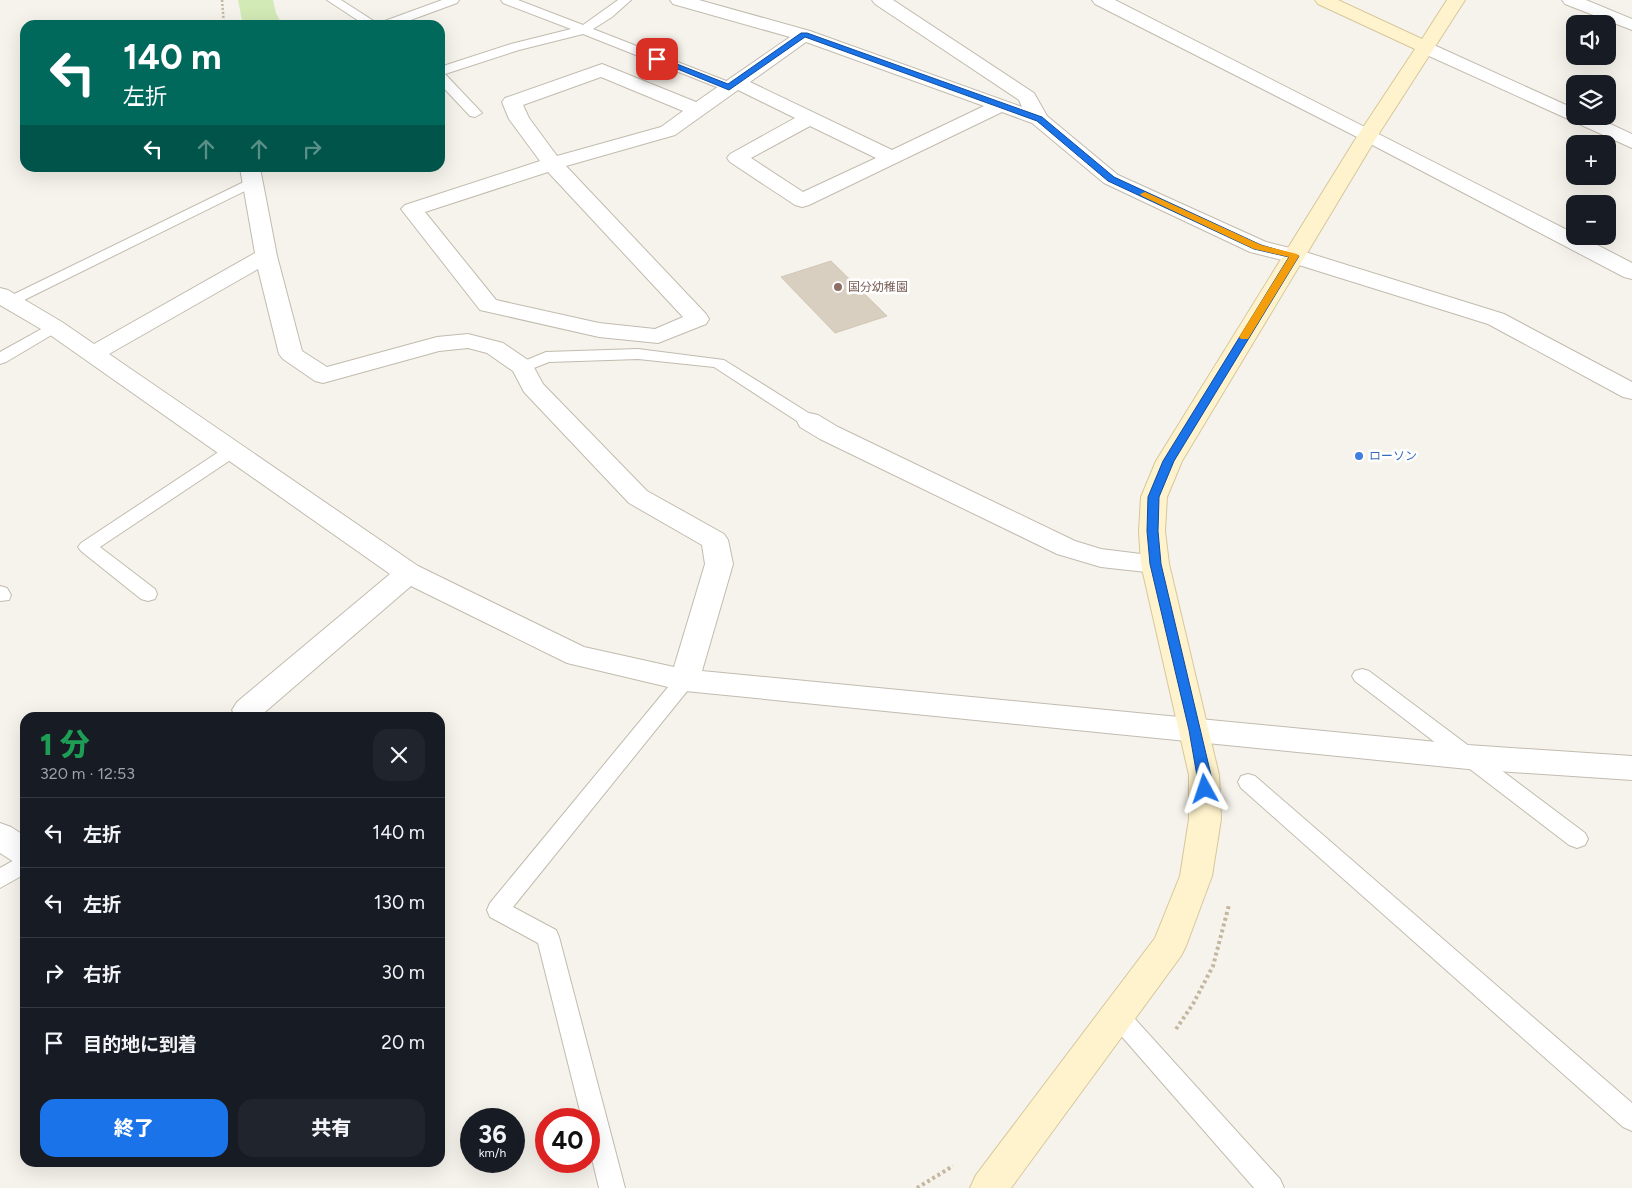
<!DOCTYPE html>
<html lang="ja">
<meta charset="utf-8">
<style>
:root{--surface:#171b24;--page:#20242c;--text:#f1f3f6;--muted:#9ea1a6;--line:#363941;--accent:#1a73e8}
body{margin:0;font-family:Figtree,"Noto Sans JP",sans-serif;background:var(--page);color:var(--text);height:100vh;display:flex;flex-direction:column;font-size:19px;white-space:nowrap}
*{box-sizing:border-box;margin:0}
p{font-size:16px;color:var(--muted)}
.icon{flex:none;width:28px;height:28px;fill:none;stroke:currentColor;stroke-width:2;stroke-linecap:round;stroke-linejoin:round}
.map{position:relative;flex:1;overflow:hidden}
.details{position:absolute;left:20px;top:712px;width:425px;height:455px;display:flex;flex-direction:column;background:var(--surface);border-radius:15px;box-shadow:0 5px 20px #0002}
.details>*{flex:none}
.hud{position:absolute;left:20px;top:20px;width:425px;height:152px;border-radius:15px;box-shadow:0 5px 20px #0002;background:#00695c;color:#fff;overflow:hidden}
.buttons{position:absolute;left:1566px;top:15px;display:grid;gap:10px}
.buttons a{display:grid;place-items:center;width:50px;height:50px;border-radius:10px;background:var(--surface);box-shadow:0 5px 20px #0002;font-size:25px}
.speed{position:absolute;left:460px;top:1108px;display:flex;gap:10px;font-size:25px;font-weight:700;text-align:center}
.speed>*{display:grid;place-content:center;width:65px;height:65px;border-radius:50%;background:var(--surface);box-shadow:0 5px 20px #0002;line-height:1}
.speed small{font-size:12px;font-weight:400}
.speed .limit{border:8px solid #d22;background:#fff;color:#111}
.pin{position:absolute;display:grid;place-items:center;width:42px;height:42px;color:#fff;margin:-21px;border-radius:10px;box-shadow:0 2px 8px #0006}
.me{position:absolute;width:55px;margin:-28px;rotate:355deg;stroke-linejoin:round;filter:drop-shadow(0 0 4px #0008)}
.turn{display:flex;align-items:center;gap:18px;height:105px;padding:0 20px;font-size:22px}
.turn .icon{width:65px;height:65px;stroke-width:2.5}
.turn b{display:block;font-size:35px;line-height:42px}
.lanes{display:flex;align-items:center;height:48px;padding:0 20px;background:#0003;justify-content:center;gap:25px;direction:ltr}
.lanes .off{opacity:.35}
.round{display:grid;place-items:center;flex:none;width:52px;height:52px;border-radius:15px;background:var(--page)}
.overview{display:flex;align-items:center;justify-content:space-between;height:85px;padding:0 20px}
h1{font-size:30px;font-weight:800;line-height:38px;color:#1e9e55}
.cta{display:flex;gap:10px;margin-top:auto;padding:10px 20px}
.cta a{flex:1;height:58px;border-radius:15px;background:var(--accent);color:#fff;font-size:20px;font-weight:800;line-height:58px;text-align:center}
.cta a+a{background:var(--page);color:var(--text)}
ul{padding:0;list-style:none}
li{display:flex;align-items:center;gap:15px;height:70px;padding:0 20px;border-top:1px solid var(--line)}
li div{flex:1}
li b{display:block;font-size:19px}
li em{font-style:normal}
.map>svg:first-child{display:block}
.green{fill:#d2eab5}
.building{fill:#d8cfc1;stroke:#d3c7b4}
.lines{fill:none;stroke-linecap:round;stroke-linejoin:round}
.lane-casing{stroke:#c2bbae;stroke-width:2}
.street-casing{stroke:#c2bbae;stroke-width:2}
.secondary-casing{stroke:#d6c79b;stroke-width:2}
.path-far1{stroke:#c4b79f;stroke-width:2.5;stroke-dasharray:2 2;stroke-linecap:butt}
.path{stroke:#c4b79f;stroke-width:4;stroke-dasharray:3 3;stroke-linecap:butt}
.lane{fill:#fff;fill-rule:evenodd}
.street{fill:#fff;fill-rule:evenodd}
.secondary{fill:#fff3cd;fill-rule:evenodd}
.route{fill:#1a73e8;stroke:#114b97}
.slow{fill:#f59e0b}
.education-dot{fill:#8d6e63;stroke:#fff;stroke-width:2}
.shop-dot{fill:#3f7fe0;stroke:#fff;stroke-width:2}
.labels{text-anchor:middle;stroke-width:5;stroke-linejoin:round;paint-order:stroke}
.education-label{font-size:12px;fill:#785e54;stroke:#fff;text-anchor:start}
.shop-label{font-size:12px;fill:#366cbe;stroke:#fff;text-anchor:start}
</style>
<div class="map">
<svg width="1632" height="1188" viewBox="0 0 1632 1188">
<rect width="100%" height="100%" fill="#f6f3ec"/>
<path class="green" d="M238,0h35l3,13 6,12h-39z"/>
<path class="building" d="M831,261l56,55 -52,17 -54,-56z"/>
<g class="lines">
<defs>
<path id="lane" d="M327,0h14l39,25 2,-3 60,-22h17l-2,3 -60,22h-32z
M501,0h17l65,25 35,-25h13l-19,17 -19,12 141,55 2,3 -2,3h-10l-141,-56 -64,16 -74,24 37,39 -7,4 -5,-1 -30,-32v-17l71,-23 60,-15 -68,-26z
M252,178l5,1 2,3 -2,3 -243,120h-10l-3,-3 3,-3z
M54,322l6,2 2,3 -2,3 -54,32 -6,2v-12z
M638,349l86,11 91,57 2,4 -2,4 -6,1 -6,-1 -89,-58 -76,-8 -89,3 -20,8h-12l-2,-3 2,-3 29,-12z
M232,445l6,2 3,4 -3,4 -138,92 55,42 2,5 -2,5 -7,2 -7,-2 -60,-48 -3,-4 3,-4 145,-96z
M0,586l7,2 4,7 -2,5 -9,1z
M1362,669l7,2 216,162 3,6 -3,6 -8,3 -8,-3 -214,-164 -3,-5 3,-5z
M685,673l7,2 3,5 -3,5 -179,222 43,23 3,7 66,251h-26l-10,-42v-27h-7l-44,-176 -48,-26 -3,-7 3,-7 188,-228z
M1248,774l7,2 377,327v28l-9,-4 -382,-339 -3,-6 3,-6z
M25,854v20l-25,14v-20z
M1118,1006l8,3 154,170 4,9h-30l-144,-165 -4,-7 4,-7z"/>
<path id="street" d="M670,0h29l111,31 212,76 -3,-7 -144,-96 -3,-4h21l141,93 13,23 71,59 148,67 36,9 202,63 128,68v17l-9,-2 -135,-73 -202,-63 -36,-9 -146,-69 -72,-60 -30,-11 -193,93 -7,2 -7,-2 -65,-43 -3,-4 3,-4 65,-36 -57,-28 -63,45 -109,31 140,148 3,5 -3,5 -48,19 -59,-6 -119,-27 -79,-101 4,-4 135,-44 -31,-42 -7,-17 3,-4 97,-34 94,38 94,-65 -117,-33zM806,42l178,64 -92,44 -142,-68zM601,77l82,34 -22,16 -104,29 -28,-38 -6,-13zM810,126l66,32 -73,34 -52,-34zM548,172l135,145 -28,12 -56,-6 -103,-23 -71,-88z
M1092,0h23l460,234v2h5l52,27v16l-8,-2 -263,-138 -266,-135z
M1562,0h24l46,19v11l-67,-26z
M1425,41l150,68v7h18l39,18v14l-214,-97 -2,-4 2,-4z
M240,168h20l17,88 25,95 25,16 110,-30 31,-3 35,9 28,19 12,22 104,107 77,43 4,6 5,24 -31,107 766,74 164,11v24l-164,-11 -783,-78 -118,-28 -156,-77 -153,132h-22l-4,-8 5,-8 153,-128 -344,-242 -46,-27v-17l8,2 54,32 32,22 161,-91zM258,269l21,85 4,5 32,22 8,2 116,-32 29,-3 19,5 26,18 11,21 105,111 73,42 3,19 -31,103 -90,-20 -166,-81 -309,-212z
M809,413l9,2 20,12 237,114 26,8 64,8 4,7 -4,7 -10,2 -54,-6 -44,-13 -237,-115 -20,-12 -3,-6 3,-6z
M0,823l11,4 14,9v30l-11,-4 -14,-9z"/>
<path id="secondary" d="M1315,0h23l84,39 25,-39h18l-87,135 -196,326 -15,36 -2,34 4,33 50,211 2,44 -9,57 -26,70 -5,10 -170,232h-41l6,-13 179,-237 25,-62 9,-57v-44l-48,-211 -2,-33 2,-34 15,-36 202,-326 57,-86 -97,-45z"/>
</defs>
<use href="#lane" class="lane-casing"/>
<use href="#street" class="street-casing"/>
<use href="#secondary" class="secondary-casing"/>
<path class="path-far1" d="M222,0l2,25"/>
<path class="path" d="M1176,1029l17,-25 20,-38 16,-61
M917,1188l36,-22"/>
<use href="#lane" class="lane"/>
<use href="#street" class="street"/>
<use href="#secondary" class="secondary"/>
</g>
<path class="route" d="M801,33h6l235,84 72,60 147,68 38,11 -125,205 -15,36 -1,34 3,33 50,211v14l-2,4h-9l-11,-63 -39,-166 -3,-33 1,-34 15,-36 126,-204 -35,-8 -146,-68 -71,-60 -232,-84 -76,53 -76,-31 6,-2 69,27z"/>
<path class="slow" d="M1145,192l116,53 36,9 2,2 -51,83h-7l-2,-2 50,-80 -35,-8 -112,-53 -2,-2z"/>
<circle class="education-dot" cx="838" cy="287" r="5"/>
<circle class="shop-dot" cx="1359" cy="456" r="5"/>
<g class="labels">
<g class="education-label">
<text x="848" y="291">国分幼稚園</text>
</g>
<g class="shop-label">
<text x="1369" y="460">ローソン</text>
</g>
</g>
</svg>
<div class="buttons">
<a><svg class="icon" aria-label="sound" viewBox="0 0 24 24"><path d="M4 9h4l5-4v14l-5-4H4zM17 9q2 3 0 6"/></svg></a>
<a><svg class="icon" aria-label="layers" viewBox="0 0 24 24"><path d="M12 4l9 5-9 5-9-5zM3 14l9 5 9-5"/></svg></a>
<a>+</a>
<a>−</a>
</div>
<div class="speed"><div>36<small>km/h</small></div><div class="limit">40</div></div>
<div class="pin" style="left:657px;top:59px;background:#d93025"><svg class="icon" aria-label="arrive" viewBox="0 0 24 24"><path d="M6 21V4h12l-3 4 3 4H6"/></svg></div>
<svg class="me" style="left:1205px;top:789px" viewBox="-20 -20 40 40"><path d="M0-17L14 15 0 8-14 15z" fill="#1a73e8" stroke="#fff" stroke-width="4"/></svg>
<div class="hud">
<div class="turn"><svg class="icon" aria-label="left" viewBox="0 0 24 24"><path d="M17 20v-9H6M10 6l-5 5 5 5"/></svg><div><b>140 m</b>左折</div></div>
<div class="lanes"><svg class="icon" aria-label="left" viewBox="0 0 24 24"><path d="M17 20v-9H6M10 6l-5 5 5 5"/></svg><svg class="icon off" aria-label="ahead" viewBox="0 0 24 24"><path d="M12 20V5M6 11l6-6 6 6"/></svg><svg class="icon off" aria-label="ahead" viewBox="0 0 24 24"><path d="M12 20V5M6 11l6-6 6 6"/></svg><svg class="icon off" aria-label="right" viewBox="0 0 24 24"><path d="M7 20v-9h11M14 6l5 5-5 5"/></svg></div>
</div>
<section class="details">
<div class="overview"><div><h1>1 分</h1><p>320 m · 12:53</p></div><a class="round"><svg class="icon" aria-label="close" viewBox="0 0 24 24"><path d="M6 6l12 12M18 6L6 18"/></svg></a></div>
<ul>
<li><svg class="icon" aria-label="left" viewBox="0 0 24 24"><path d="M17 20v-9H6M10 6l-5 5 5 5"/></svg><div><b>左折</b></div><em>140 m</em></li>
<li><svg class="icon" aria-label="left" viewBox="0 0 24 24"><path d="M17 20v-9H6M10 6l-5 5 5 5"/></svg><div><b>左折</b></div><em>130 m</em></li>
<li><svg class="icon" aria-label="right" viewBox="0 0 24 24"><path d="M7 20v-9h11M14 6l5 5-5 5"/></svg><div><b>右折</b></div><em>30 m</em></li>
<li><svg class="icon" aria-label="arrive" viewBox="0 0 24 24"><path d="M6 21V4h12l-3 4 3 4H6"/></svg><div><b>目的地に到着</b></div><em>20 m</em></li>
</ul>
<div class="cta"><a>終了</a><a>共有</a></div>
</section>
</div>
